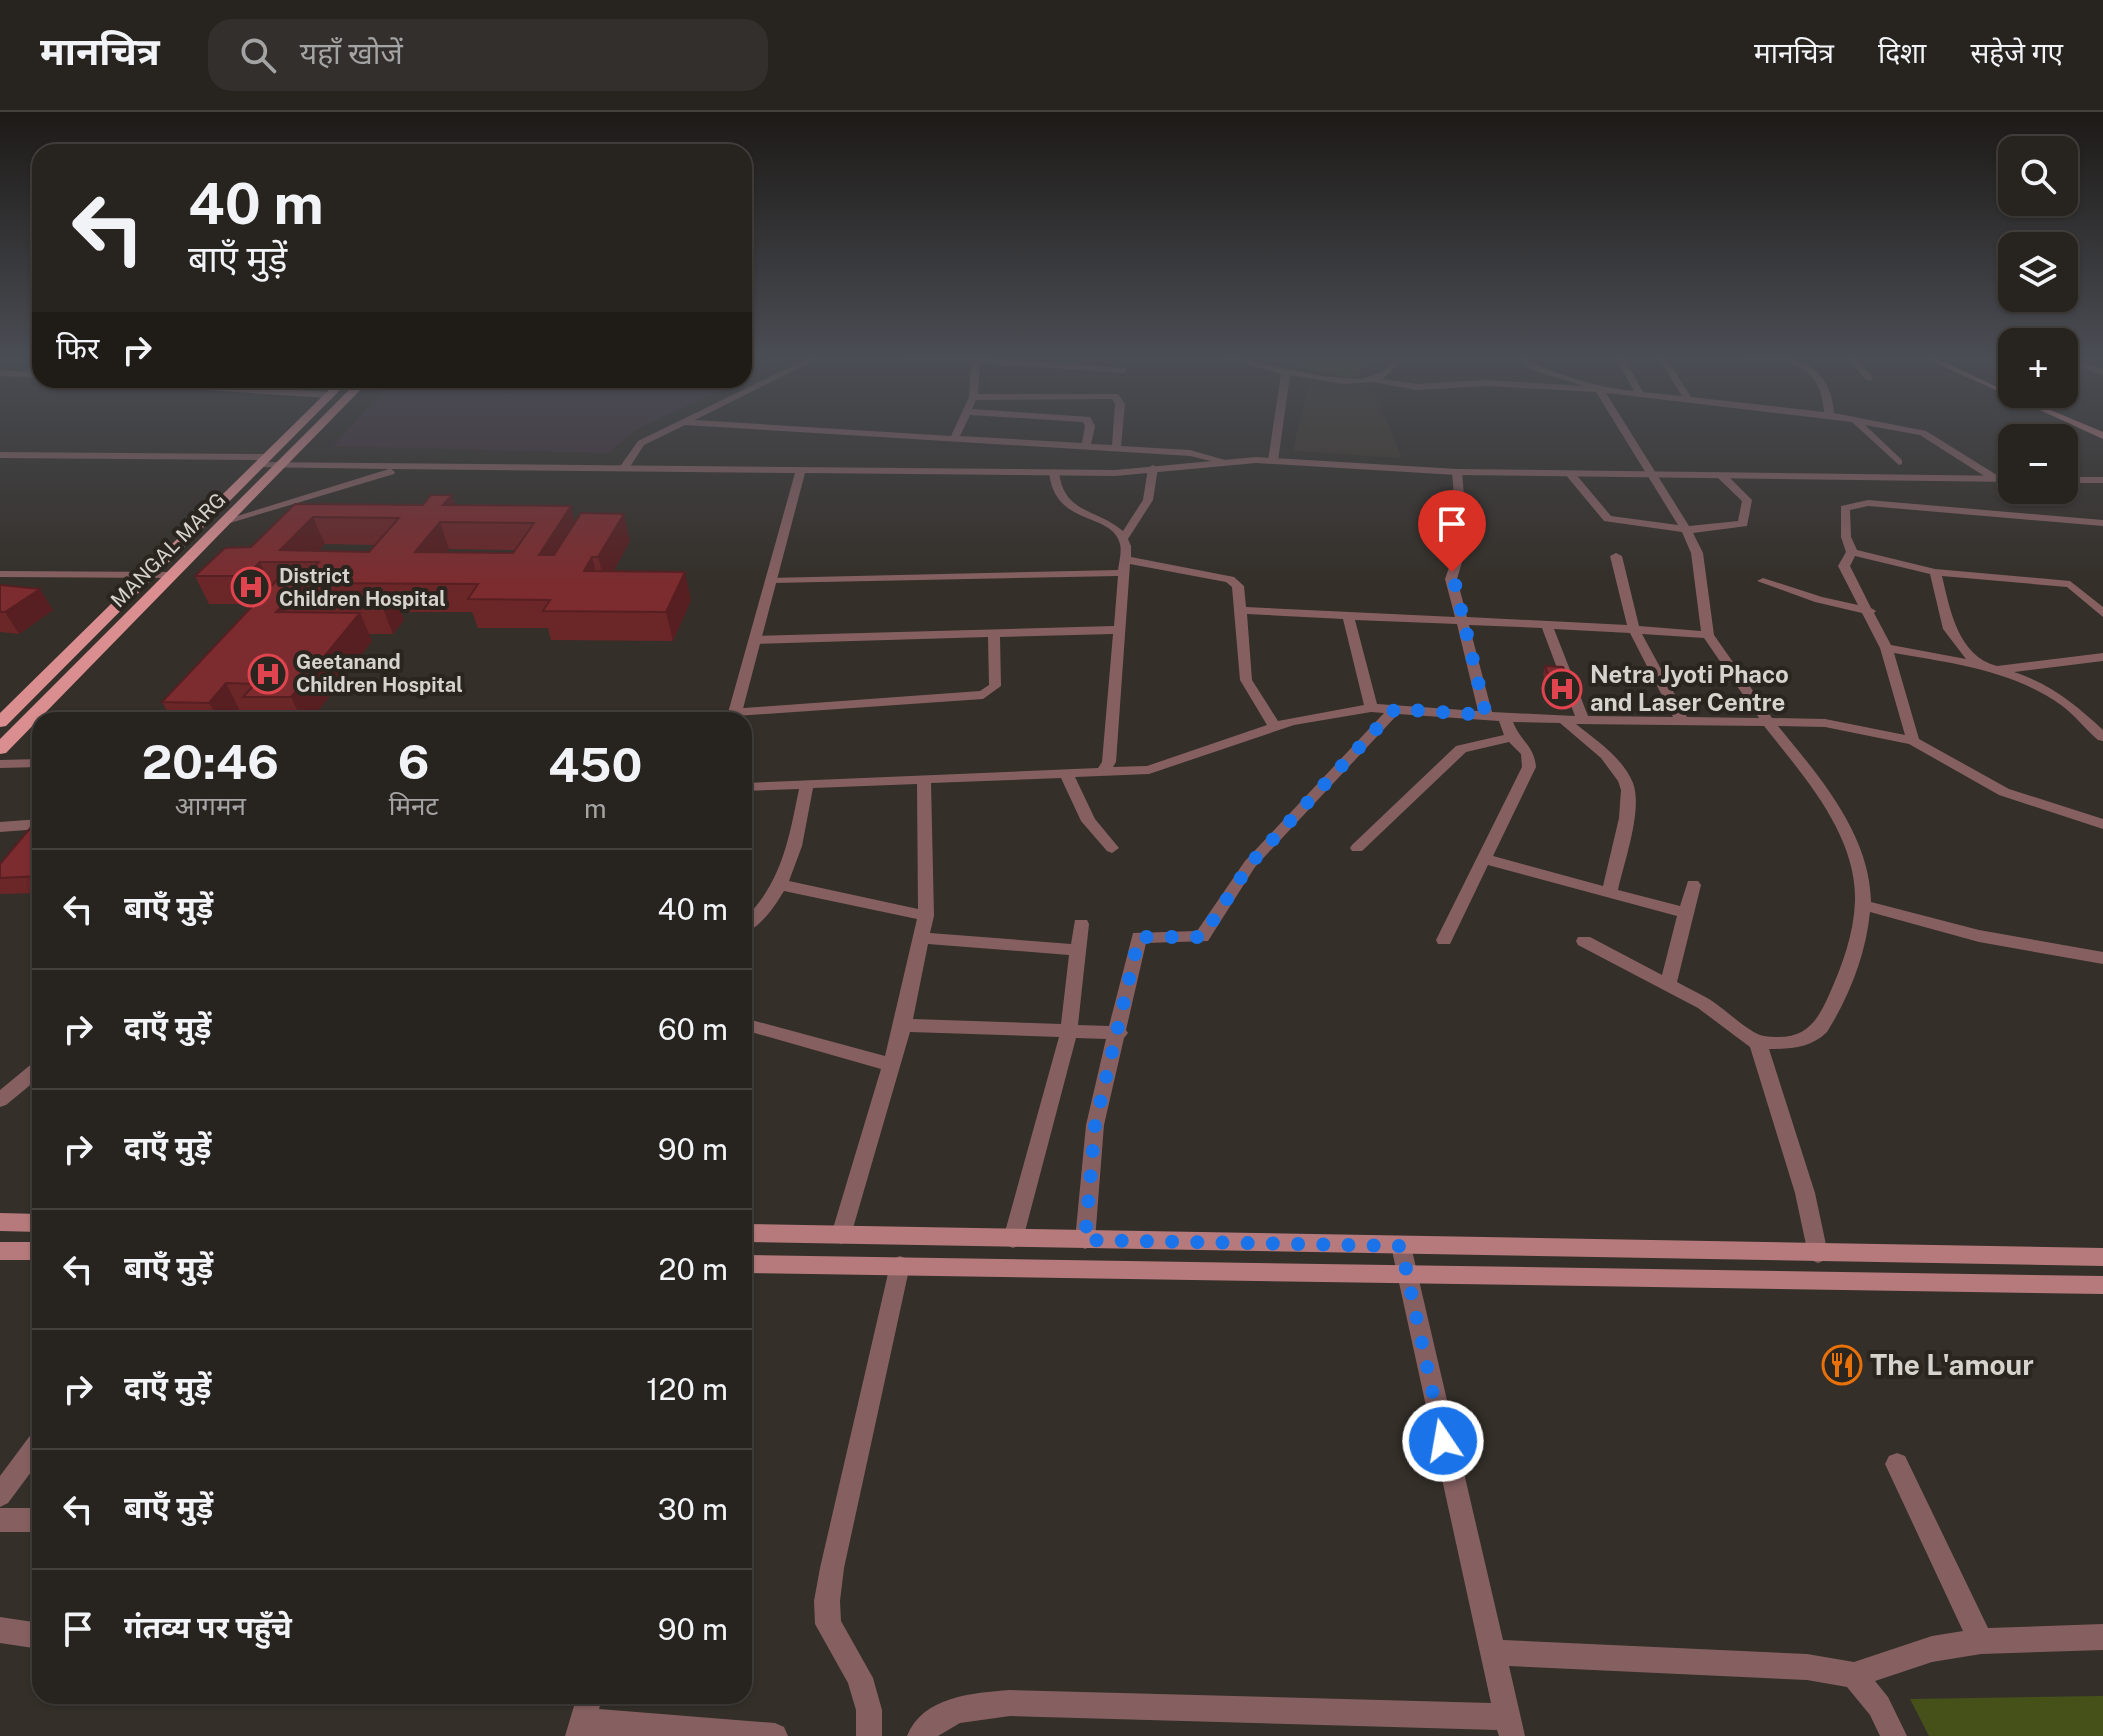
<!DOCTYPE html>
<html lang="hi">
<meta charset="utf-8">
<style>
:root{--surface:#27231f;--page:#332f2c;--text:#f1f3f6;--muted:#a4a4a4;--line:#43403d}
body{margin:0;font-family:"Public Sans","Noto Sans Devanagari",sans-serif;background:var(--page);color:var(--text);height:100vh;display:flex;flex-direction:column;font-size:30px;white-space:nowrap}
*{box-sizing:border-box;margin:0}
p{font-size:26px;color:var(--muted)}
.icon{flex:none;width:44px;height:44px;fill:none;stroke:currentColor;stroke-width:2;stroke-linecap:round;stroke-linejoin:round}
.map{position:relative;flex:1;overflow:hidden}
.side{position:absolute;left:32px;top:600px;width:720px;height:992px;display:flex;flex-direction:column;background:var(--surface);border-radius:24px;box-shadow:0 2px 6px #0004,0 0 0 2px var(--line)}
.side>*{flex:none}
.top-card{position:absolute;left:32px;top:32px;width:720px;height:244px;border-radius:24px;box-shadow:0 2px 6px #0004,0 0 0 2px var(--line);background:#27231f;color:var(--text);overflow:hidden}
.tools{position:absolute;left:1998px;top:24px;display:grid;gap:16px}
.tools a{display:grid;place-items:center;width:80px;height:80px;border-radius:16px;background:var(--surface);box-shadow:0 2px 6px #0004,0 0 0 2px var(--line);font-size:40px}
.pin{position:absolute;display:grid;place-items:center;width:68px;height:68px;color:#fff;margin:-82px -34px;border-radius:50% 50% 50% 0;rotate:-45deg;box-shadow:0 0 8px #0007}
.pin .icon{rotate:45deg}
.me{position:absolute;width:88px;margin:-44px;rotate:348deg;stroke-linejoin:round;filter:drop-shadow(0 0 6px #0008)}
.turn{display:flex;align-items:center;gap:28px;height:168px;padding:0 24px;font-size:36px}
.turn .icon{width:104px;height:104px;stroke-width:2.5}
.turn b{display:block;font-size:56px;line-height:68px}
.then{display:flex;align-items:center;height:76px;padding:0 24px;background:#0003;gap:16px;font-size:30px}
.eta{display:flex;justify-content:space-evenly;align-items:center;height:136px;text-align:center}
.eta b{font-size:48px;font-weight:700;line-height:56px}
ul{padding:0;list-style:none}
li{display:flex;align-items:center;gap:24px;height:120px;padding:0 24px;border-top:2px solid var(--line)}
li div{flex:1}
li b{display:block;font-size:30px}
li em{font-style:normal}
header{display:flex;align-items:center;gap:48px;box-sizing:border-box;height:112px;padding:0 40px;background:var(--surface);border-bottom:2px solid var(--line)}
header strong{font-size:38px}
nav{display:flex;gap:44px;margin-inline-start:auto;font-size:28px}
.search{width:560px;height:72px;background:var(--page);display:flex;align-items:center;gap:20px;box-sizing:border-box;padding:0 28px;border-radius:24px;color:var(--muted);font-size:30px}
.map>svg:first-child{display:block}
.built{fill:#40372c}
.medical{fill:#43323c}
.green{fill:#455119}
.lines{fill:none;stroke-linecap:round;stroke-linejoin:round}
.minor{fill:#866061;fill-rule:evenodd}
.tertiary{fill:#866061;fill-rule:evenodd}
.secondary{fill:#b67a7c;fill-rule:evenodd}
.primary{fill:#db8e90;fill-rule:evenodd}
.wall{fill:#6b2628;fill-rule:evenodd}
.shaded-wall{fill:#571f21}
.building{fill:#7c2c2f;stroke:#571f21;stroke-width:2;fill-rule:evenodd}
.route{stroke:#1a73e8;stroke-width:14;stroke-dasharray:0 25.2}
.labels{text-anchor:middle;stroke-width:8;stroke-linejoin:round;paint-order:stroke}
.far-street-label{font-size:20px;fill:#d6d2ce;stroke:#2a251f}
.far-poi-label{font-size:20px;font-weight:bold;fill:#d6d2ce;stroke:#2a251f;text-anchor:start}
.poi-label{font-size:24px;font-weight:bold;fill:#d6d2ce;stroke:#2a251f;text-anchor:start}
.near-poi-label{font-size:28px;font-weight:bold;fill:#d6d2ce;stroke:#2a251f;text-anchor:start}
</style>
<header>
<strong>मानचित्र</strong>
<div class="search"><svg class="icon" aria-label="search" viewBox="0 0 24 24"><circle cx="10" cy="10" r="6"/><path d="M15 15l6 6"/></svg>यहाँ खोजें</div>
<nav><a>मानचित्र</a><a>दिशा</a><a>सहेजे गए</a></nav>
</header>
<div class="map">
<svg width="2103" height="1624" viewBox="0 0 2103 1624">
<rect width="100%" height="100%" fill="#342f29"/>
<path class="built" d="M1308,274l67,7 27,65 -109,-7z"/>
<path class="medical" d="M744,244h49l-49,23z
M393,268h349l-106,50 -28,23 -275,-7z"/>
<path class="green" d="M1242,244h138l-29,21z
M2103,1584v40h-174l-19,-37z"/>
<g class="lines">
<path class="minor" d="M40,244v8l-8,8h8v6l-40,-2v-6l23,2z
M813,244h10l-128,64 256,16 18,-39 2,-34 -68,-4 -4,-3 74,2 1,-2h8l-1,2 145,10 1,2 -4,3 -143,-10 -2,31h140l7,10 -4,42 69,4 42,12 -5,3 -37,-9 -505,-31 -41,20 -16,25 -9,-2 19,-27zM1112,287l3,5 -3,41 -21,-1 4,-18 -5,-9 -118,-8 4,-9zM970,303l113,7 2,4 -3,17 -122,-7z
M1214,244h13l94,20 40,3 19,-6 20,-17h8l-26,23 35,5 69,-4 98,6 -52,-16 -20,-14c12,-1 22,9 35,13 28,11 56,19 87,22l-19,-35h8l20,36 39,4 -25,-40h8l26,41 133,15c-3,-51 -40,-52 -80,-53l-4,-3c45,-3 90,1 94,57l92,18 74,46v4h-8l-72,-46 -55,-10 37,35v4l-3,1 -47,-43 -246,-29 83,133 49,-5 4,-20 -24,-23v-4h8l26,26 -5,26 -54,7 10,20 11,82 58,83 53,1 80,16 -25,-87 -18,-35 -47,-11 -58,-21 6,-3 59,19 36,8 -20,-39 8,-14 -5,-15v-31l27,-6 235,20v6l-235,-20 -18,4 1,27 6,13 78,19 135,12 33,26v10l-36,-30 -125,-11c8,34 16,80 55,90l106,-13v8l-89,11c36,12 61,32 89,58v11l-5,-1c-13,-11 -23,-25 -37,-35 -49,-35 -110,-42 -167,-52l25,86 90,50 94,30v10l-104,-34 -90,-51 -84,-17 -47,-1c41,50 92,108 93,176l108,28 124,22v12l-124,-22 -109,-30c-4,42 -21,85 -43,120 -16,16 -37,17 -58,17l46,144 13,61 -3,6 -7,3 -7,-3 -3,-6 -13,-61 -45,-146 -52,-39 -120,-63 -2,-4 2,-4h12l72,38 15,-59 -189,-51 -38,79h-12l-2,-4 86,-173 -1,-13 -12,-12 -43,10 -104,99h-10l-2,-3 2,-3 104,-99 48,-11 -5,-14 -101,-7 -143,153 -47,74 -62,2 -20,87 2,3 -4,5 -20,87 -9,115 -3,6 -7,3 -7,-3 -3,-6 11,-115 20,-86 -30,-1 -53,201 -3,6 -7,3 -7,-3 -3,-6 56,-202 -149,-5 -59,203 -3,6 -7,3 -7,-3 -3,-6 50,-166 -137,-39v-12l141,38 32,-137 -133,-28c-9,15 -23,36 -40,42v-14c38,-36 45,-81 55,-130l-55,2v-8l354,-15 4,-6 11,-128 -113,3 1,49 -18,13 -247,17 -5,-1v-6l249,-18 9,-6 -1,-48 -233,7 -6,-4 6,-4 359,-10 4,-50 -346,7 -4,-1v-4l350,-8c1,-8 4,-18 2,-26 -8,-33 -65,-16 -71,-72l5,-3 5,3c5,42 37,36 64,59l20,-31 5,-32 5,-3 5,3 -5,32 -25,39 3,7v11l103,20 10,9 2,21 209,10 -10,-38 13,-37 -6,-70 5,-3 5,3 6,70 -11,37 10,38 160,8 -17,-69 6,-3 6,3 17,70 62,5 -10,-78 -9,-21 -78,-11 -39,-47 9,-2 37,44 67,9 -82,-133 -110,-6 -69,4 -45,-8 -29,2 -53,-9 -12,86 -5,3 -5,-3 13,-87zM1855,444l75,18 13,55 23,30 -75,-14 -17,-32 2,-2 -5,-3 -21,-42zM1130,452l96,18 6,5 8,93 27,45 -120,41 -34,1 3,-5zM1247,502l96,5 21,86 -86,16 -26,-41zM1355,508l102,4 21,87 -101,-7zM1469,513l73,3 33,88 -83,-4zM1554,517l76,4 43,84 -85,-1zM1642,522l62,4 55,80 -72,-1zM1371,600l13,1 -139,148 -48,70 -64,2 -24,93 -31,-1 11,-101 -2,-4h-12l-4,24 -141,-11 4,-17 -3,-133 130,-5 20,43 26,30 5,2 7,-5 -24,-29 -20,-42 74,-3 145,-49zM1513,610l47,1 41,35 17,23 3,9 -2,28 -16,68 -110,-30 43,-89c-2,-22 -15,-25 -23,-45zM1576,612l188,2c39,49 93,109 91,175 -1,33 -13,65 -26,94 -14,32 -27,46 -65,41 -14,-2 -40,-28 -55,-37 -10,-6 -22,-11 -32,-17l24,-97 -3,-4h-10l-8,25 -62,-16c6,-28 25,-80 15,-107 -10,-25 -37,-43 -57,-59zM917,672l1,125 -129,-28 13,-35 11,-58zM928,832l141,11 -8,69 -148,-5z
M1845,244h8l19,20v4h-6z
M2064,244l39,13v6l-39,-14z
M94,268h45l190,12 4,3 -4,3 -231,-15z
M0,340l267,2 5,3 -5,3 -267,-2z
M0,459l170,1 6,3 -6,3 -170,-1z
M40,647v8l-40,1v-8z
M40,948v17l-34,28 -6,2v-17l34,-28z
M1401,1125l7,3 3,6 92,394 304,14 47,8 78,-26 31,-5 -78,-167 4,-8 8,-3 8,3 83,172 115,-4v26l-122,4 -49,8 -57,19 13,16 19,39h-27l-10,-21 -23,-28 -40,-7 -298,-14 16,70h-26l-2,-6 -487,-14 -50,7 -22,13h-31c16,-40 66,-43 103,-46l481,13 -100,-457 3,-6z
M900,1144l7,3 3,6 -66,303 -4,33 1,20 32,57 9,32v26h-26v-26l-8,-27 -33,-59 -1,-23 6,-33 70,-303 3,-6z
M40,1318v30l-32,43 -8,4v-31l32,-43z
M0,1396h40v24h-40z
M0,1505l40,6v26l-40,-6z
M577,1584h26l-4,13 176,14 9,4 4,9h-223z"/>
<path class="tertiary" d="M1256,345l201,12 555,7v6l-555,-7 -201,-12 -141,13 -310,-3 -65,247h-14l69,-247 -404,-4 4,3 -1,2 -164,49 -9,-2 168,-52 -134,-2 -2,-2 5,-3 857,8z
M2064,365h39v6h-39z
M40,707v10l-40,3v-10z"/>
<path class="secondary" d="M1921,244h10l81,38 91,38v7z
M0,1101l40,1v18l-40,-1z
M744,1112l1359,24v18l-1359,-24z
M0,1130h40v18h-40z
M744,1143l1359,21v18l-1359,-21z"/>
<path class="primary" d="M339,268h11l-344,346 -6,1v-14z
M359,268h11l-364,373 -6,1v-15z"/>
</g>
<path class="wall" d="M510,268h95l-7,6z
M295,392l160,1 120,17 55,19 -17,30 78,29 -18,41 -122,-1 -3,-12h-70l-6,-16h-71l3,8 -11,14h-24l3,7 -61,79h-56l-3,-7h-11l-6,7h-63l-10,-18 92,-98h-45l-14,-28 56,-29zM325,432l50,1 -6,7 -51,-1zM449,437l67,1 -3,3h-67z
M0,473l53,25 -34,24 -19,-2z
M1545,554l29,27 -3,8 -18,2 -10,-29z
M40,714v67l-40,1v-30z"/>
<path class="shaded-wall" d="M597,268h8l-7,6z
M452,383l9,27 -18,-17z
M571,394l7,27 -31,50 -8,-28z
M624,402l6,27 -24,44 -8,-28z
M313,405l12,27 -18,18 -27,-12z
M440,410l9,27 -24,31 -10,-28z
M592,445l7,28 -15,-14z
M260,450l12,27 -13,15 -13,-28z
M685,460l6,28 -18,41 -7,-29z
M304,471l9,22 -16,-14z
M40,477l13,21 -34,24 -14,-22z
M393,480l11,28 -11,14 -11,-28z
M283,493l13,28 -20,-21z
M360,501l12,28 -61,79h-9l-11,-23z
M226,571l15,30 -6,7h-16l-10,-17z"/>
<path class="building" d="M431,383h21l-9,10 128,1 -32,49h15l27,-42 43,1 -26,43h-6l-8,14 101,1 -19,40 -123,-1 7,-11 -82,-1 10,-15 -174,-1 -7,8 96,1 -11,14 -99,-1 -7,7 84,1 -69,84h-48l12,-13 -29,-1 -17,20 -47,-1 115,-122h21l6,-6 -17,-1 4,-4h21l7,-7h-59l-14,14h-51l30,-28 26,-1 44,-43 128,1zM313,405l86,1 -30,34 -89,-2zM440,410l94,1 -21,30 -98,-1z
M0,473l40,4 -35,23h-5z
M1545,554l18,1 11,26 -19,2z
M32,714h8v50l-40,2v-14z"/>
<linearGradient id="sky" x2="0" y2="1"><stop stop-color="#1d1a17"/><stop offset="0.52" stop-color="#4a4d54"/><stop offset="1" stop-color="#4a4d54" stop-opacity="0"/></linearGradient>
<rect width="2103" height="471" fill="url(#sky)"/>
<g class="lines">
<path class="route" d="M1443,1329l-42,-195 -316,-6 10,-115 44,-188h63l48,-73 145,-155 91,6 -34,-143"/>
</g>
<defs>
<symbol id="hospital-ring" viewBox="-11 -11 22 22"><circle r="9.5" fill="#2a251f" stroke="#e0444e" stroke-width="1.5"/><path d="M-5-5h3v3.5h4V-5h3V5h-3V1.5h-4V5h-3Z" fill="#e0444e"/></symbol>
<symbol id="restaurant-ring" viewBox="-11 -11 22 22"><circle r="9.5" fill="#2a251f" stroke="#e8710a" stroke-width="1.5"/><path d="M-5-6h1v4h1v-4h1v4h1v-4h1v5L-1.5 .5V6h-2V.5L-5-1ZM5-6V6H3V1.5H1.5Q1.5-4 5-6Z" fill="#e8710a"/></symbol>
</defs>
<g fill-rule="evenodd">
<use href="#hospital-ring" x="229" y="453" width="44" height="44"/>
<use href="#hospital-ring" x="246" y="540" width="44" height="44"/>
<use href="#hospital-ring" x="1540" y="555" width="44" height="44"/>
<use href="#restaurant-ring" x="1820" y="1231" width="44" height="44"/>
</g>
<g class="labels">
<g class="far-street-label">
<text transform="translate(168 438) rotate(-45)" y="7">MANGAL MARG</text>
</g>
<g class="far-poi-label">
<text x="279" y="471">District<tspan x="279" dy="23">Children Hospital</tspan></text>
<text x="296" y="557">Geetanand<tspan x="296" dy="23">Children Hospital</tspan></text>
</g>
<g class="poi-label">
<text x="1590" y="571">Netra Jyoti Phaco<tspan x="1590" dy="28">and Laser Centre</tspan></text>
</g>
<g class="near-poi-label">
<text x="1870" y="1263">The L'amour</text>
</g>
</g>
</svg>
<div class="tools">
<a><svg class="icon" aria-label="search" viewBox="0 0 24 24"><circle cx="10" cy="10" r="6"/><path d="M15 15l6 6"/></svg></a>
<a><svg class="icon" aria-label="layers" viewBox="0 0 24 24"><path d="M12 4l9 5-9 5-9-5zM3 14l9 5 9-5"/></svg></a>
<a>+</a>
<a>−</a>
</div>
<div class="pin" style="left:1452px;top:460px;background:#d93025"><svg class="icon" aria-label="arrive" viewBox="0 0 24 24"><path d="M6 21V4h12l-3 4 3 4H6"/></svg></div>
<svg class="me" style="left:1443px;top:1329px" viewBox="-20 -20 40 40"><circle r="17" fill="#1a73e8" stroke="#fff" stroke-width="3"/><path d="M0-11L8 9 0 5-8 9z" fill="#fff"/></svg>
<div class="top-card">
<div class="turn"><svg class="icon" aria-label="left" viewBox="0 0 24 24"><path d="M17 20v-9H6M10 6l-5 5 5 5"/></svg><div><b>40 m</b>बाएँ मुड़ें</div></div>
<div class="then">फिर<svg class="icon" aria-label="right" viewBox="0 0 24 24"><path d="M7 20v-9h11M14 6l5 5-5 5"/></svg></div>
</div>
<section class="side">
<div class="eta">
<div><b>20:46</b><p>आगमन</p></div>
<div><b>6</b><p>मिनट</p></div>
<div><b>450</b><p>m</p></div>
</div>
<ul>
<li><svg class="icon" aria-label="left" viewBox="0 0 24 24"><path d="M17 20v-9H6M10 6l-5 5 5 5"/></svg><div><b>बाएँ मुड़ें</b></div><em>40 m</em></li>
<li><svg class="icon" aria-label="right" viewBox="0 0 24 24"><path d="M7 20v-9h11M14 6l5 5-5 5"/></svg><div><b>दाएँ मुड़ें</b></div><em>60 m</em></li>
<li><svg class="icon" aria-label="right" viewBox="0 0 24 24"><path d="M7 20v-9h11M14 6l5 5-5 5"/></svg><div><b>दाएँ मुड़ें</b></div><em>90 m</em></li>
<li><svg class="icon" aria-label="left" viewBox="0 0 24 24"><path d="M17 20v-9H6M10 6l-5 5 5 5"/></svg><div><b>बाएँ मुड़ें</b></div><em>20 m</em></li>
<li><svg class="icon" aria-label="right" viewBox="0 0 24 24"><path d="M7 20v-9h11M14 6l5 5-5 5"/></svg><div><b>दाएँ मुड़ें</b></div><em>120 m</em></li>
<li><svg class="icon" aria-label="left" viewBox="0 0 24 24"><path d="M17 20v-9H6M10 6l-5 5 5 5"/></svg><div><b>बाएँ मुड़ें</b></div><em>30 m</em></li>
<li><svg class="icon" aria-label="arrive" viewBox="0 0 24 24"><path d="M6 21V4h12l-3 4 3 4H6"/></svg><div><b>गंतव्य पर पहुँचे</b></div><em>90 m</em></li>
</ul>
</section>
</div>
